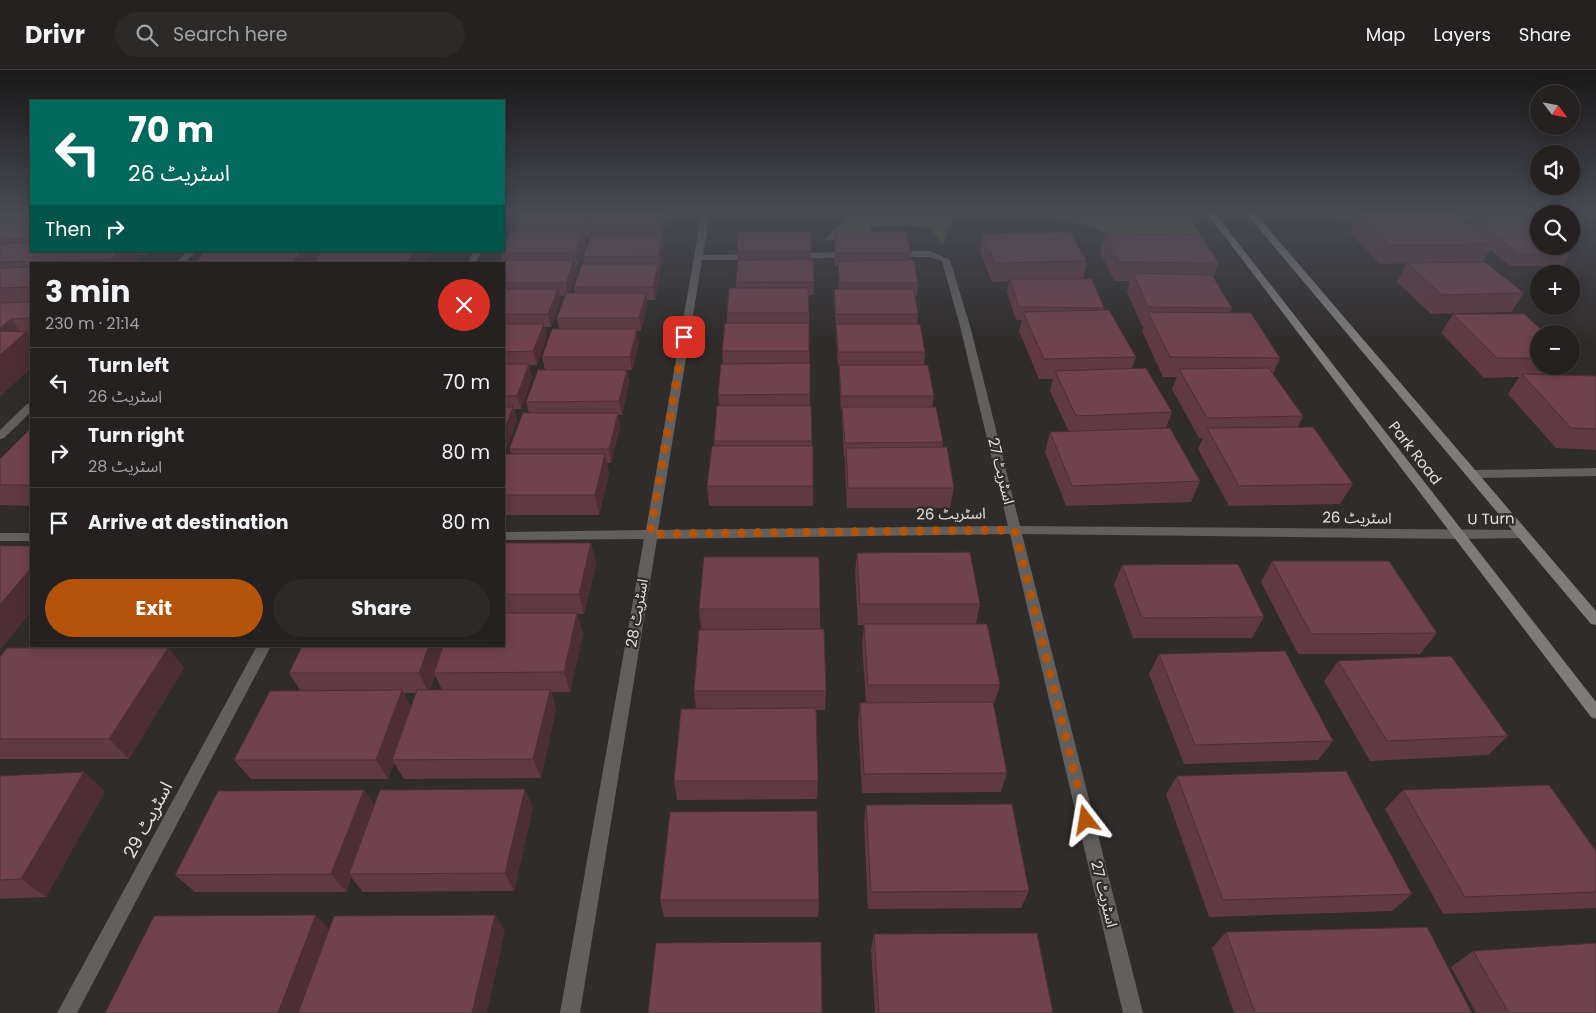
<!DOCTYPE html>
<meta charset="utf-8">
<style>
:root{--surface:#242120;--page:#2c2929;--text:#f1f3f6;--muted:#a3a3a5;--line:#413e3e;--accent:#b45309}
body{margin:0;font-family:Poppins,"Noto Sans Arabic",sans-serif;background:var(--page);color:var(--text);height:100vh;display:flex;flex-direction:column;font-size:19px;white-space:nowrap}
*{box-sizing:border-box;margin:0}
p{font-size:16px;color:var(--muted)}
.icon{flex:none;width:28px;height:28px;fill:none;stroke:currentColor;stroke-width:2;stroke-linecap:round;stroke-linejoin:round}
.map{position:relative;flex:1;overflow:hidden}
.panel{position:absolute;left:30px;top:192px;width:475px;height:385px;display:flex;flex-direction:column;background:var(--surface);border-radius:0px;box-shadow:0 2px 12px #0003,0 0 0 1px var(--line)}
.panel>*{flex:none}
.top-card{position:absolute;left:30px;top:30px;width:475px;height:152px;border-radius:0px;box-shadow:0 2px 12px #0003,0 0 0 1px var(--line);background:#00695c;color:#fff;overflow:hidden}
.needle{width:32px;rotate:122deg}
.fabs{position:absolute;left:1530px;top:15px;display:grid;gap:10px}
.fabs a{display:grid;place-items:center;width:50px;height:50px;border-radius:50%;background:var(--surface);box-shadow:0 2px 12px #0003,0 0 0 1px var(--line);font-size:25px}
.pin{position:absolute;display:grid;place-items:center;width:42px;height:42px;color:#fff;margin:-21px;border-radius:10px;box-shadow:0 2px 8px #0006}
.me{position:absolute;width:55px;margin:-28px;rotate:346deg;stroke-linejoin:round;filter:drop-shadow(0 0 4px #0008)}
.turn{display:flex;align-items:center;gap:18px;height:105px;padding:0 15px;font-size:22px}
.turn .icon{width:65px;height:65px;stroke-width:2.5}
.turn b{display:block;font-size:35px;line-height:42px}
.then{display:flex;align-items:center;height:48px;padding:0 15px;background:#0003;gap:10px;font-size:19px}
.round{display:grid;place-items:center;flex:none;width:52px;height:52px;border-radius:26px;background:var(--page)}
.overview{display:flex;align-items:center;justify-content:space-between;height:85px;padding:0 15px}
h1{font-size:30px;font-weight:700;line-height:38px}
.cta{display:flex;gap:10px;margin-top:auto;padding:10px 15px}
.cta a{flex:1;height:58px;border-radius:30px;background:var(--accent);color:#fff;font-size:20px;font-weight:700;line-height:58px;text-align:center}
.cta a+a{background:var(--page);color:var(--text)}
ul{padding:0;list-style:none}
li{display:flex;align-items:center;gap:15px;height:70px;padding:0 15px;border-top:1px solid var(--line)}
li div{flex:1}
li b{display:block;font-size:19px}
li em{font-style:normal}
header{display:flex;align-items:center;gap:30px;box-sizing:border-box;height:70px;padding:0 25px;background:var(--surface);border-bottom:1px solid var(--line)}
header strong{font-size:24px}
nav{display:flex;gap:28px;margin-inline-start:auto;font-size:18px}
.search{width:350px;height:45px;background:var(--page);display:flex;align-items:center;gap:12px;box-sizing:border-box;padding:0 18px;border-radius:28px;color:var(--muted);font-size:19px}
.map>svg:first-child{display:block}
.green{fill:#5c5629}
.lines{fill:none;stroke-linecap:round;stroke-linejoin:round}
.street{fill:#61605f;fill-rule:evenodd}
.secondary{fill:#7e7c7b;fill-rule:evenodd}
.wall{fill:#603942;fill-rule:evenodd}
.shaded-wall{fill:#4e2e36}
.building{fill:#70424d;stroke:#4e2e36}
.route{stroke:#b45309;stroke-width:9;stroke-dasharray:0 16.2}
.labels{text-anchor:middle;stroke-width:4.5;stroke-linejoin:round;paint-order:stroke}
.street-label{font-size:15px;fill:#e3e1e0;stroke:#302c2b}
.near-street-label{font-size:18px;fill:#e3e1e0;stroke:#302c2b}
</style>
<header>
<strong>Drivr</strong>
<div class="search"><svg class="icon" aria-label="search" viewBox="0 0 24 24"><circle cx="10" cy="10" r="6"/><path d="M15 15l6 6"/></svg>Search here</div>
<nav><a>Map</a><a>Layers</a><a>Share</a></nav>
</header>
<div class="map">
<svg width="1596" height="943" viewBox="0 0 1596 943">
<rect width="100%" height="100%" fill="#302c2b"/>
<path class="green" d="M853,142h101l-11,33 -12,-16 -23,-4 -38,2 1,16 -47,-3z
M1058,142h127l21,29 -65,4 -81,-28z"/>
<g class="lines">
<path class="street" d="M702,142h8l-7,43 50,-1 4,3 -4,3h-51l-44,270 350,-4 -48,-200 -18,-65 -13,-4h-34l-4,-3 4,-3h35l20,9 20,66 50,200 503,4 6,4 -6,4 -63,1 -438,-5 121,479h-20l-113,-479 -353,5 -77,474h-20l84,-474 -140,1v-8l142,-2z
M187,181h9l-12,13h-9z
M474,181h8l-7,13h-8z
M850,182l4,3 -1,2 -58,2 -4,-3 4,-3z
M31,333v9l-27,26 -4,1v-9l27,-26z
M1596,398v8l-124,2 -6,-4 6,-4z
M0,463h31v8h-31z
M257,576h14l-194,367h-20z"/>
<path class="secondary" d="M1206,142h8l382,490v17l-5,-2z
M1245,142h9l342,399v14l-5,-1z"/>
</g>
<path class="wall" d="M0,142h4l1,2 26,-2v39h121l-5,4h-10l3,4 -5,5h-104v104l-31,28z
M522,142h147l-1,1h-1v6l-4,17 1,12 -4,21h-1l1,8 -5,23h-9l1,6 -6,25h-4l2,11 -7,28h-5l2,13 -7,32h-4l2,12 -9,36h-4l2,11 -10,41h-95v-251l-3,-11 16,-21 -1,-7zM591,160l1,6 -9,21 1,7 -10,23 1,6h-6l8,-20 -2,-8h3l7,-20 -1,-8h5zM559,226h6l-8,22 2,11 -17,28 3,13 -19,32 3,11 -20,36 2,5h-7l13,-33 -3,-12h7l11,-31 -3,-13h8l10,-28 -2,-10h6l9,-25z
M1332,142h116l-1,3h6l-3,-3h80l-4,7 45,35 -8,12h-53l-20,-17 -7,13 41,31 -13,19 -80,2 -34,-32 10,-19h10l-37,1 -30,-31 5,-12 -14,1zM1464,151h12l-4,6z
M811,161v28h2l1,36h-5l1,111h1l2,80v20h-104l-2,-20 7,-40v-5l5,-35 -1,-11 5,-31 -1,-13 5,-28v-10l9,-25v-6l2,-18 -1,-12z
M835,162l76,21 -1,7 8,23 -1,13h-2l3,18 -1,10 8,28 -1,13 10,31 -2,11 11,35 -1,6 12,40 -4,20h-103l-2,-40v-11h-1l-2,-36v-11h-1l-2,-31v-13h-1l-2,-28v-11l-2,-25v-13h5l-1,-23h-3l-1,-21z
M982,164l105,27 -4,18 21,29v2l32,47 -4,11 40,44 -6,16 34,53 -9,21 -125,4 -21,-54 5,-20h19l-19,-41 3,-12h-14l-20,-48 3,-11h-6l-9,-28 2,-11 -17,1 -12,-30z
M1105,164l114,29 -6,15 19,30 -2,5 50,45 -7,16 30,42 -5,11 55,57 -13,20 -111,2 -31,-57 5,-11h-4l-27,-49 5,-12h-14l-21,-46 2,-5h-2l-15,-34 3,-11h-16l-14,-29z
M1453,244l86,20v32h28l-7,9 36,1v74l-40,-2 -48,-54 11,-17 -35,1 -43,-45z
M31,359v77l-31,-1v-46z
M504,473h87l5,21 -12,50h-7l6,19 -13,59h-19l5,17 -15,69 -137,1 -10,-16 -6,16h-137l-17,-19 66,-70 -11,-17 215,-27zM435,605l7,15h-12zM404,623h12l-5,14z
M857,483l123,51 -4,20 24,61 -6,20 13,68 -6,19 -139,1 -4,-71 2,-19 6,-1 -4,-58 2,-19h-6l-3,-52z
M1272,491l165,72 -17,21h-122l-37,-72z
M1122,495l142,52 -12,21h-119l-19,-53z
M699,539h121v20l6,62 -1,19h-9l2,71 -1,18 -140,1 -3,-19 22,-72 -2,-18 7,-61z
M188,576h31l-1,1z
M168,578l16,20 -55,91h-129v-102z
M1159,584l174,87 -15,19 -134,4 -35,-90z
M1338,591l170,75 -20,19 -118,6 -46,-80z
M0,706l105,15 -59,106 -46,2z
M1177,706l235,118 -20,17 -183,6 -43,-123z
M1403,720l193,61v57l-153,6 -58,-105z
M375,735l158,2 -19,84 -151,1 -12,-15 -5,15h-151l-20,-17z
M866,735l163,86 -8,17 -153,1 -4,-86z
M660,830h159l-1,17h-154z
M1226,862l246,81h-238l-22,-65z
M874,864l179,79h-178l-4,-63z
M1473,881l123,62h-120l-25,-46z"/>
<path class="shaded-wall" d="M0,142h4l3,5h-7l3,4 -3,2z
M591,142h4l1,7 -6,6 1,5 -2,7 -2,-12z
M664,142h2l1,7 -4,17 1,12 -4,21 -2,-13 5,-19 -2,-12z
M583,162l2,13 -7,20 -3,-12z
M118,181h17l5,8 -5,5h-23l-2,-4z
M145,181h7l-5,4z
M302,181h23l-10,13h-24z
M415,181h16l1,4 -7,9h-19z
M574,190l3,13 -9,23 -2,-13z
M658,194l2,13 -5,23 -2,-13z
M558,219l2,13 -9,25 -3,-13z
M646,223l1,13 -6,25 -2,-13z
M11,249l12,16 3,-3 5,7v29l-31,28v-68z
M544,254l3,13 -10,28 -4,-14z
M637,259l2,13 -7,28 -2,-13z
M529,294l3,14 -11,31 -4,-13z
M627,300l2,13 -7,32 -3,-14z
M513,337l4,14 -13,35v-25z
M618,343l2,14 -9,36 -2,-14z
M605,384l4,20 -10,41 -4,-20z
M591,473l5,21 -12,50 -5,-20z
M31,498v44l-31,38v-45z
M577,543l6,20 -13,59 -6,-20z
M429,576h16l-11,27 1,2 -6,18 -10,-20z
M168,578l16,20 -55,91 -20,-20z
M402,620l11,20 -21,50 2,3 -6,16 -12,-19z
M550,620l6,19 -15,69 -8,-19z
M84,702l21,19 -59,106 -25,-18z
M525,719l8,18 -19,84 -9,-18z
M364,720l13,18 -28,66 2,3 -5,15 -15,-18z
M316,845l16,17 -30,81h-24z
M495,845l10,16 -18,82h-15z"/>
<path class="building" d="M7,142h24v5h-31z
M522,142h69l-4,13h-71z
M595,142h69l-3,13h-71z
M1456,144l37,30 -103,1 -32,-30z
M1477,149h50l12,9v18h23l9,8h-53z
M31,151v18h-31v-17z
M811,161v21h-74l2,-20z
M511,162h72l-8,21h-74l1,-2h2v-4z
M835,162h71l5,21h-75z
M1070,162l17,29 -92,2 -13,-29z
M1105,164l95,1 19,28 -100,-1z
M591,166h72l-5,20 -75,1z
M31,173v8h87l-8,9 -110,2v-18z
M206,181h96l-11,13h-98z
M323,181h92l-9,13h-94z
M813,189l1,23h-78l2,-22z
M499,190h75l-8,23h-62v-19h-7z
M914,190l4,23h-78l-2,-22z
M1485,192l39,31 -82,2 -35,-32z
M582,194h76l-5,23h-79z
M31,197v20l-31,1v-20z
M1133,203l79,2 20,33 -84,-1z
M1010,209h82l12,29 -85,-1z
M729,218h79l1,25h-82z
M504,219h54l-10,25h-44z
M834,219h80l4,25h-82z
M566,223h80l-7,25h-82z
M31,232v16l-20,1 -11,9v-25z
M1109,240l27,47 -92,2 -21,-47z
M1148,242l103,1 29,45 -110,-1z
M1453,244h71l22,20h-7v24h-42z
M725,253h84v28h-87z
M504,254h40l-11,27 -29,1z
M836,254h84l5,28h-87z
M552,259h85l-7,28h-88z
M0,261l26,1 -26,23z
M810,293v31l-92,1 3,-31z
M504,294h25l-12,32h-13z
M839,295h89l6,31h-93z
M1146,298l26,44 -96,4 -21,-45z
M1269,298l34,48 -96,2 -28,-49z
M538,300h89l-8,31 -93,1z
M1522,304l74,2v53l-25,-1z
M717,336h94l1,35h-98z
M504,337h9l-9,24z
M842,337h94l7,35 -98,1z
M523,343h95l-9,36h-100z
M1313,357l40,57 -114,2 -32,-58z
M1170,358l30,53 -128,5 -22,-54z
M30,359h1v56h-31v-26z
M712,376h101v40h-106z
M947,377l7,41h-106l-2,-40z
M504,384h101l-10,41h-91z
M504,473h87l-12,51h-75z
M0,476h31v22l-31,37z
M970,482l10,52h-120l-3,-51z
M704,487h115l1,52h-121z
M1272,491h117l48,72 -126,1z
M1238,494l26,53 -122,1 -20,-53z
M504,543h73l-13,59 -130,1 9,-27h61z
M864,554h123l13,61h-132z
M824,559l2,62h-132l5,-61z
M302,576h127l-10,27h-130z
M7,578h161l-59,91h-109v-82z
M1285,581l48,90 -138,4 -36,-91z
M1451,586l57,80 -121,5 -49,-80z
M402,620l-26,70h-142l36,-69z
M417,620h133l-17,69 -141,1z
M993,632l14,71 -143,1 -4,-71z
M816,638l2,73h-144l7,-72z
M1346,701l66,123 -189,6 -46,-124z
M84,702l-63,107 -21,1v-104z
M1549,715l47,66v41l-131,5 -62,-107z
M525,719l-20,84 -156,1 31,-84z
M364,720l-33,84 -156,1 43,-84z
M1012,734l17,87 -158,1 -5,-87z
M817,741l2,89h-159l10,-88z
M316,845l-38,98h-173l49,-97z
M495,845l-23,98h-174l36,-97z
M1427,857l45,86h-217l-29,-81z
M1037,863l16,80h-174l-5,-79z
M821,872l1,71h-174l8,-70z
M1596,873v70h-87l-36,-62z"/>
<linearGradient id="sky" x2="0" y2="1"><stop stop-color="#1a1818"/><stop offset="0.52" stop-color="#484b55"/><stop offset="1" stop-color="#484b55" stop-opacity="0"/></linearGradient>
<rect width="1596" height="274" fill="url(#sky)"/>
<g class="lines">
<path class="route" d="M684,267l-34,197 365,-4 71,290"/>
</g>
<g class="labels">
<g class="street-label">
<text transform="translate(1415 383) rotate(52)" y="5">Park Road</text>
<text transform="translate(1001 401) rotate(76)" y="5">اسٹریٹ 27</text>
<text transform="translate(951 444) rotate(-1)" y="5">اسٹریٹ 26</text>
<text transform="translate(1357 448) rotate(1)" y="5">اسٹریٹ 26</text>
<text transform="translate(1491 449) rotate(-1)" y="5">U Turn</text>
<text transform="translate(637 543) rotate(-80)" y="5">اسٹریٹ 28</text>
<text transform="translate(1104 824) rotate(76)" y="5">اسٹریٹ 27</text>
</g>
<g class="near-street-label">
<text transform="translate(148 750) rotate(-62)" y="6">اسٹریٹ 29</text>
</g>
</g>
</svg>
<div class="fabs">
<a><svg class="needle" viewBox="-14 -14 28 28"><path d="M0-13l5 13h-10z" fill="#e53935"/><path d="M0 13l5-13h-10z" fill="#a3a3a5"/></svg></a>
<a><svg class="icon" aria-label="sound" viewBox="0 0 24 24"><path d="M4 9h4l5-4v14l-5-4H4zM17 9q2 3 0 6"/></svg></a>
<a><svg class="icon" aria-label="search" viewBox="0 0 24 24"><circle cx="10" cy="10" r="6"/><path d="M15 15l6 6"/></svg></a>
<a>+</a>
<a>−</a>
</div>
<div class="pin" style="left:684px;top:267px;background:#d93025"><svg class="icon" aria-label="arrive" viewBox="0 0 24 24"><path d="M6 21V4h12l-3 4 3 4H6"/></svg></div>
<svg class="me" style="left:1086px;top:750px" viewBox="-20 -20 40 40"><path d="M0-17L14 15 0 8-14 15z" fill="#b45309" stroke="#fff" stroke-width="4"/></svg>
<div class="top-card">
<div class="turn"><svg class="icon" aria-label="left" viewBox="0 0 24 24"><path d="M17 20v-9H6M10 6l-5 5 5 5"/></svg><div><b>70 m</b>اسٹریٹ 26</div></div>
<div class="then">Then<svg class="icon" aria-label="right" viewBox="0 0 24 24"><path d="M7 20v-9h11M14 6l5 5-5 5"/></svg></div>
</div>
<section class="panel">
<div class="overview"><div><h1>3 min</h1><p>230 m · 21:14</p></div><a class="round" style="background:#d93025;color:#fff"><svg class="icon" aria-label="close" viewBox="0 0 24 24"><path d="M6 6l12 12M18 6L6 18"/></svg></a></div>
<ul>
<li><svg class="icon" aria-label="left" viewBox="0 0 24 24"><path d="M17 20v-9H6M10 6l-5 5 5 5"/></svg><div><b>Turn left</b><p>اسٹریٹ 26</p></div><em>70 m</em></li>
<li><svg class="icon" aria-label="right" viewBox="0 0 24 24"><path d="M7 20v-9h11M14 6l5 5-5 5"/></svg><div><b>Turn right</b><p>اسٹریٹ 28</p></div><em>80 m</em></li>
<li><svg class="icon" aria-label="arrive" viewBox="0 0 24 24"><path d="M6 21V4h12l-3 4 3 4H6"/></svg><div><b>Arrive at destination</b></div><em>80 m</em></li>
</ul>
<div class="cta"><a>Exit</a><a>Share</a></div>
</section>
</div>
